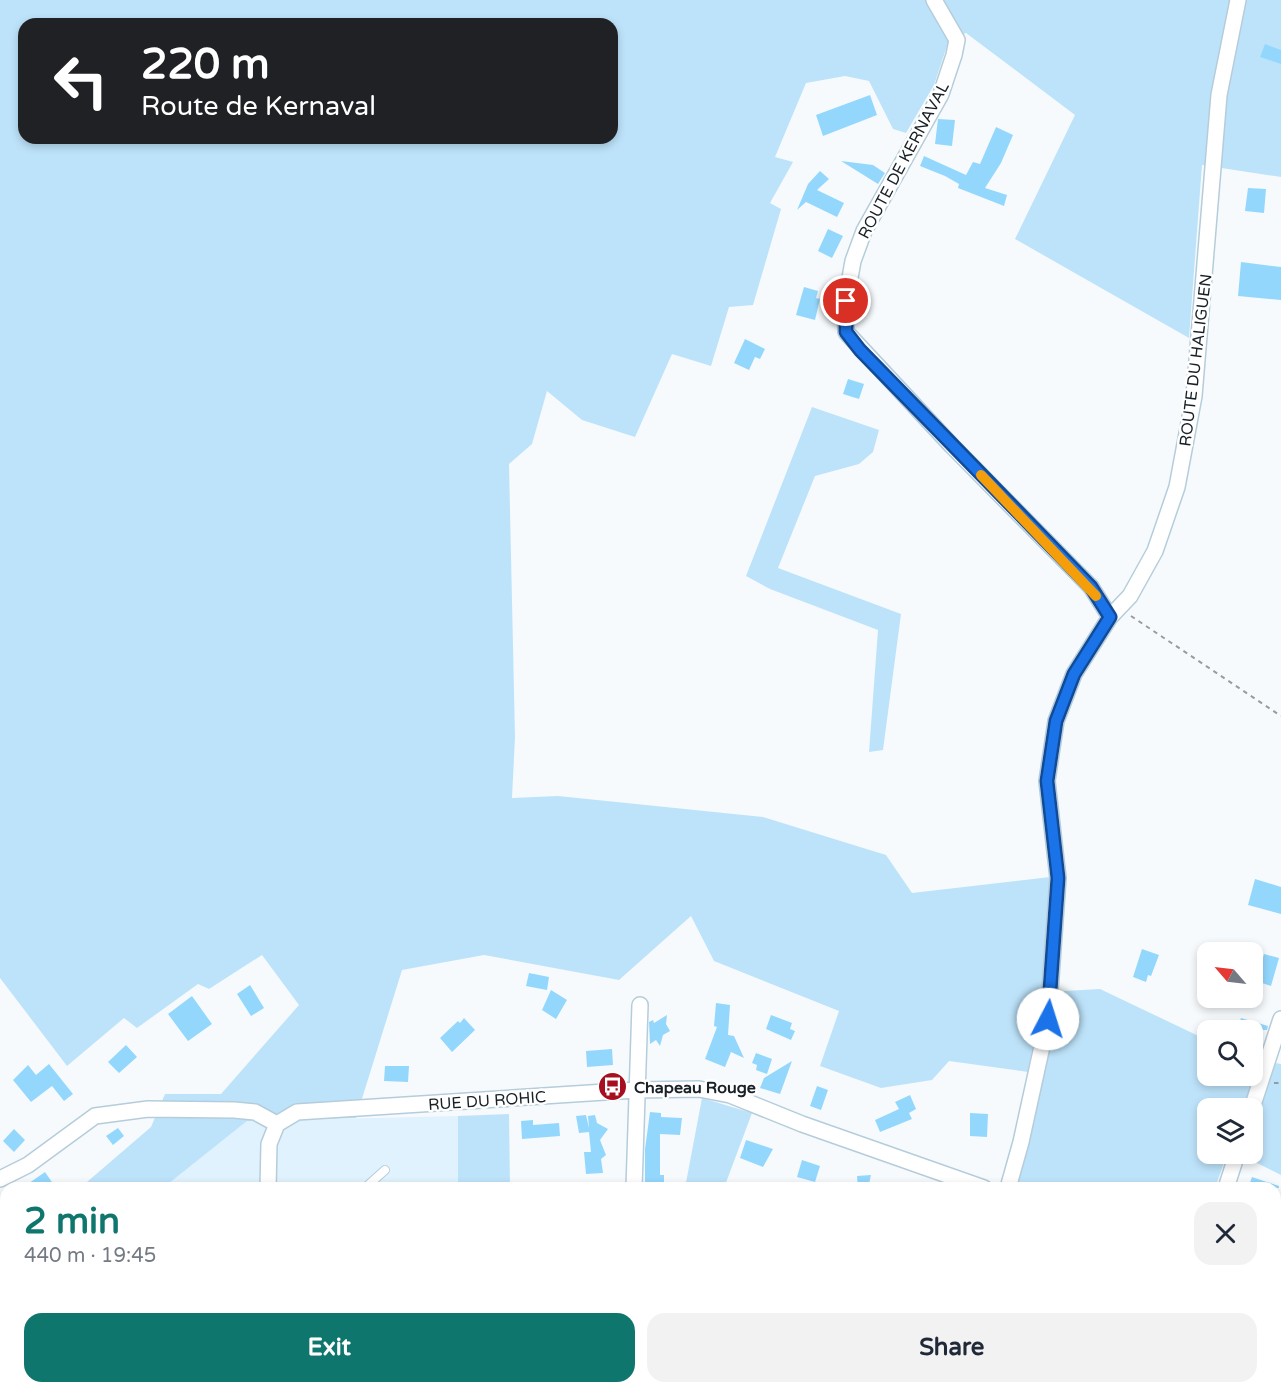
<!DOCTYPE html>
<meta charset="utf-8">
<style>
:root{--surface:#fff;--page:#f2f2f3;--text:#1f2937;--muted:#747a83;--accent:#0f766e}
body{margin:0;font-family:"Varela Round",sans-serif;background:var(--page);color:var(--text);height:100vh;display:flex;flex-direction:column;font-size:22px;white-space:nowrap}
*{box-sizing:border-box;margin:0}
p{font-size:20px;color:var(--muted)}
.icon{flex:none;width:33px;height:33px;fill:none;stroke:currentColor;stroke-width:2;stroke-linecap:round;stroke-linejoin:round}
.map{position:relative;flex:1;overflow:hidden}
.panel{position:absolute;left:0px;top:1182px;width:1281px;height:212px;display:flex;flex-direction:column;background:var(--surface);border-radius:18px 18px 0 0;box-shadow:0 3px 9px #0003}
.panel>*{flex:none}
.guide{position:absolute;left:18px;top:18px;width:600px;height:126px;border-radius:18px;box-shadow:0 3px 9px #0003;background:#202124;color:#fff;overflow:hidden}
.needle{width:39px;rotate:298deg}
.controls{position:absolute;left:1197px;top:942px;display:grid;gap:12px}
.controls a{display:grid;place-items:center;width:66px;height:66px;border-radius:12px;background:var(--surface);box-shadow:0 3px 9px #0003;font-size:30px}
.pin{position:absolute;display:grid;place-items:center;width:51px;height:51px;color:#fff;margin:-26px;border:3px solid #fff;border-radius:50%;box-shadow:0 2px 6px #0007}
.me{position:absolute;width:66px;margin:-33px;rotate:5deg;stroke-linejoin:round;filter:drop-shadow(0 0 4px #0008)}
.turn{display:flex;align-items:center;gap:21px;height:126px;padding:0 24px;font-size:27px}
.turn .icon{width:78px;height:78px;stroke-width:2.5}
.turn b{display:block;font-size:42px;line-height:51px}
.round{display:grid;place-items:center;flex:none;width:63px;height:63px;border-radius:18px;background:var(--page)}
.overview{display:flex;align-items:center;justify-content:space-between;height:102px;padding:0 24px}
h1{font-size:36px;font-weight:700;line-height:45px;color:var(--accent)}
.button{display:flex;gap:12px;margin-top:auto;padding:12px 24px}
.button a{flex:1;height:69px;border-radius:18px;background:var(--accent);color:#fff;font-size:24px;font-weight:700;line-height:69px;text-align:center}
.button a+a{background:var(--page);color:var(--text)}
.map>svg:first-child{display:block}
.built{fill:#dff2fd}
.green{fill:#bde3fa;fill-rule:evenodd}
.building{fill:#94d7fd}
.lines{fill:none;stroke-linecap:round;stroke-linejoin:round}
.service-casing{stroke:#b5cddb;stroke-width:10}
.minor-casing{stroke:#b5cddb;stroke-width:18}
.secondary-casing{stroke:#b5cddb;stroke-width:24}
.path{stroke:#969ca0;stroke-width:2;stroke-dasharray:4.5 4.5;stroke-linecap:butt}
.service{stroke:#fff;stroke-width:8}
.minor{stroke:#fff;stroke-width:15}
.secondary{stroke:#fff;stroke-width:21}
.route-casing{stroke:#114b97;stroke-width:15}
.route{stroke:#1a73e8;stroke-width:10}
.slow{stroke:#f59e0b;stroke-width:10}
.labels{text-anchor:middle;stroke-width:5;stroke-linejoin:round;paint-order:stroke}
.street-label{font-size:16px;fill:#182126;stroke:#fff}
.poi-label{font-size:16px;font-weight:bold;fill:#182126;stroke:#fff;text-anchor:start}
</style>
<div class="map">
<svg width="1281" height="1393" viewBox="0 0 1281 1393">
<rect width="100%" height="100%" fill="#f6fafd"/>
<path class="built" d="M458,1116v72h-295l84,-67z
M83,1388h361v5h-354z"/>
<path class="green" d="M0,0h1281v177l-79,-12 -13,173 -174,-99 60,-124 -109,-82 -17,7 -15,45 -28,48 -13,-4 -24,-48 -24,-5 -39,7 -31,74 18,5 -23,41 11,6 -28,96 -24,2 -18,59 -39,-12 -37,83 -53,-17 -35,-29 -15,53 -23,20 6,273 -3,61 46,-2 205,21 123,38 26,38 138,-16c1,66 -10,130 -22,195l-79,-11 -17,19 -51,8 -61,-22 19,-55 -125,-50 -23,-45 -72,64 -135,-25 -82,15 -46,148 -109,3 -84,67h-83l71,-61 14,-33h56l78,-89 -37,-50 -53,34 -11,-5 -61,44 -13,-10 -57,48 -67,-88zM24,24h588v114h-588z
M812,407l67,23 -6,22 -14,12 -44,12 -37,92 123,46 -18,136 -14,2 9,-122 -108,-41 -24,-13z
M1100,989l107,51 1,36h44l1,-17 28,5v111l-42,-21h13v-46h-44v46h19l-12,34h-198l47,-197z
M702,1098l50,15 -28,75h-39z
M509,1114l1,74h-52v-72z
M6,1239v142l-6,4v-142z
M444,1388h523l3,5h-526z"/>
<path class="building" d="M1265,44l16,6v14l-21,-7z
M870,95l7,20 -54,21 -7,-21z
M938,119l17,1 -3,26 -17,-2z
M996,127l17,8 -12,28 -16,25 22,7 -3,11 -46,-18 1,-4 -14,-8 -25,-10 4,-10 42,19 7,-13 7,2z
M841,161l32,4 12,8 -7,11z
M820,171l9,8 -12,11 27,13 -7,14 -31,-15 -9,8 11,-26z
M1248,188l18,1 -2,24 -19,-2z
M828,229l15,7 -11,22 -14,-7z
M1241,262l40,5v33l-43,-4z
M804,287l14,4 -2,7 4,1 -5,21 -19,-5z
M745,339l20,10 -5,10 -5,-2 -6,13 -15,-7z
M848,379l16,5 -5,15 -16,-5z
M1255,879l26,8v27l-33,-9z
M1142,949l17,6 -8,21 -3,-1 -2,7 -13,-5z
M1264,954l15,4 -8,28 -15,-5z
M529,973l20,4 -2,13 -21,-4z
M250,985l14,23 -13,8 -14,-22z
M551,990l16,10 -11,19 -14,-9z
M192,996l20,28 -24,17 -20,-27z
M716,1003l14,2 -2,30 6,1 10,22 -13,-6 -6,15 -20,-8 12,-32 -3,-1z
M667,1015l-1,9 4,7 -7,4 -3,11 -4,-6 -6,4 -1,-22 4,-2 1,3z
M771,1015l21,8 -2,6 5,2 -4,9 -25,-11z
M464,1018l11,12 -23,22 -12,-14 18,-17 2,2z
M1241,1018l27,8 -1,4h-30z
M126,1045l11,12 -18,16 -11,-11z
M612,1049l1,16 -26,2 -1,-16z
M756,1053l16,6 -5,15 -11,-4 1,-5 -5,-2z
M792,1061l-12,33 -20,-6 4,-10z
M49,1064l24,30 -9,7 -12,-15 -21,16 -18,-22 15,-15 8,10z
M385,1066h24l-1,16 -24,-1z
M817,1086l11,4 -7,20 -11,-4z
M910,1095l6,14 -7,4 3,6 -32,13 -5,-12 24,-11 -4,-7z
M650,1112l11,1v4l21,1 -2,17 -20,-1v41h4v13l-19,-3v-36z
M970,1113l18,1 -1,23 -17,-1z
M586,1115l3,13 -1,-12 7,-1 2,8 11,6 -8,11 6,15 -5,4 2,14 -17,1 -2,-22h7l-2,-20 -10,1 -3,-17z
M533,1120v5l26,-2 1,13 -38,3 -1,-18z
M118,1128l6,8 -11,9 -7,-9z
M14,1129l11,11 -11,12 -11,-11z
M746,1140l27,9 -10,18 -23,-9z
M802,1160l18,6 -5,16 -18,-5z
M45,1172l11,16h-34z
M871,1175l-3,13h-10l-1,-12z
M1252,1177l27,9v2h-31z"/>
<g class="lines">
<defs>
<path id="service" d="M365,1188l20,-18
M226,1388l1,5"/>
<path id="minor" d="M934,0l23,40 -3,15 -13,39 -77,137 -11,30 -8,45 1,26 106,114 139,141 19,30
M1252,1108l29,-89
M0,1179l28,-14 67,-49 53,-7 86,1 21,2 22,12 20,-12 339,-22 63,-1 31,6 72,29 182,64
M268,1188l1,-44 8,-20
M634,1188l6,-183
M1008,1188l13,-46 27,-123 10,-141 -11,-97 9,-60 18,-47 36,-57 20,-21 25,-45 22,-64 17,-91 25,-301 19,-95
M1226,1188l11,-34
M1275,1279l6,4
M1275,1382l6,-7
M288,1388l4,5
M113,1393l14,-5
M132,1393l12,-5
M1267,1393l3,-5"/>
<path id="secondary" d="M9,1393c17,-6 30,-6 47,0"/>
</defs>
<use href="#service" class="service-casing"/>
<use href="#minor" class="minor-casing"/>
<use href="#secondary" class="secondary-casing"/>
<path class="path" d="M1131,616l150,100
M1274,1083h7"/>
<use href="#service" class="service"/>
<use href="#minor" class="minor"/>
<use href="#secondary" class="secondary"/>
</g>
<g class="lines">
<defs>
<path id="route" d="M846,301v31l14,18 231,237 19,30 -36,57 -18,47 -9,60 11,97 -10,141"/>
</defs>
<use href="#route" class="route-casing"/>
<use href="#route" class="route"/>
<path class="slow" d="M981,475l115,121"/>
</g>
<defs>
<symbol id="bus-disc" viewBox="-11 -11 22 22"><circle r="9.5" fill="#a70f20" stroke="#fff"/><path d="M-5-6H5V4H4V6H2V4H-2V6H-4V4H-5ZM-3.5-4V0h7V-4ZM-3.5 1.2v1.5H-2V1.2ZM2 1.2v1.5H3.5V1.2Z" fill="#fff"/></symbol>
</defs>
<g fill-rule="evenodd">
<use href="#bus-disc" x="596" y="1070" width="33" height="33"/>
</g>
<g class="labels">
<g class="street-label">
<text transform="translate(903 160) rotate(-62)" y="6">ROUTE DE KERNAVAL</text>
<text transform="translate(1195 360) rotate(-83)" y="6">ROUTE DU HALIGUEN</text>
<text transform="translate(487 1100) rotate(-4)" y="6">RUE DU ROHIC</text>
</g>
<g class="poi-label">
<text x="634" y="1093">Chapeau Rouge</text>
</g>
</g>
</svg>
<div class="controls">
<a><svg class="needle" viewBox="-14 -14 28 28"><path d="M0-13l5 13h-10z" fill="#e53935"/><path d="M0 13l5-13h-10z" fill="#747a83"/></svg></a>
<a><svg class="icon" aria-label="search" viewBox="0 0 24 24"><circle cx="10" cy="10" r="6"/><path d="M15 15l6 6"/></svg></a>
<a><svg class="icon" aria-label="layers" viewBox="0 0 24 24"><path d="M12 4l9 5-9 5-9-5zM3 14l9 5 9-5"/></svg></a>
</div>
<div class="pin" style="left:846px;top:301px;background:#d93025"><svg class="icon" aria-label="arrive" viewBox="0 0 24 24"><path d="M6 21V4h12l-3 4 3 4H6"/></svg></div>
<svg class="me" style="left:1048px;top:1019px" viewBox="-20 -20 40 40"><circle r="19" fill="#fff"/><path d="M0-13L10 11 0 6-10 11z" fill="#1a73e8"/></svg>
<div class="guide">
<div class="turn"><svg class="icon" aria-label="left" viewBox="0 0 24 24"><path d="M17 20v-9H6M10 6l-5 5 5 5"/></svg><div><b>220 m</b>Route de Kernaval</div></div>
</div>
<section class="panel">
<div class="overview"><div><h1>2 min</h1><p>440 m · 19:45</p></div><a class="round"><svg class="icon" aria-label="close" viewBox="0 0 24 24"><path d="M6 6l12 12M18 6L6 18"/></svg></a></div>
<div class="button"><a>Exit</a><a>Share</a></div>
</section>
</div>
